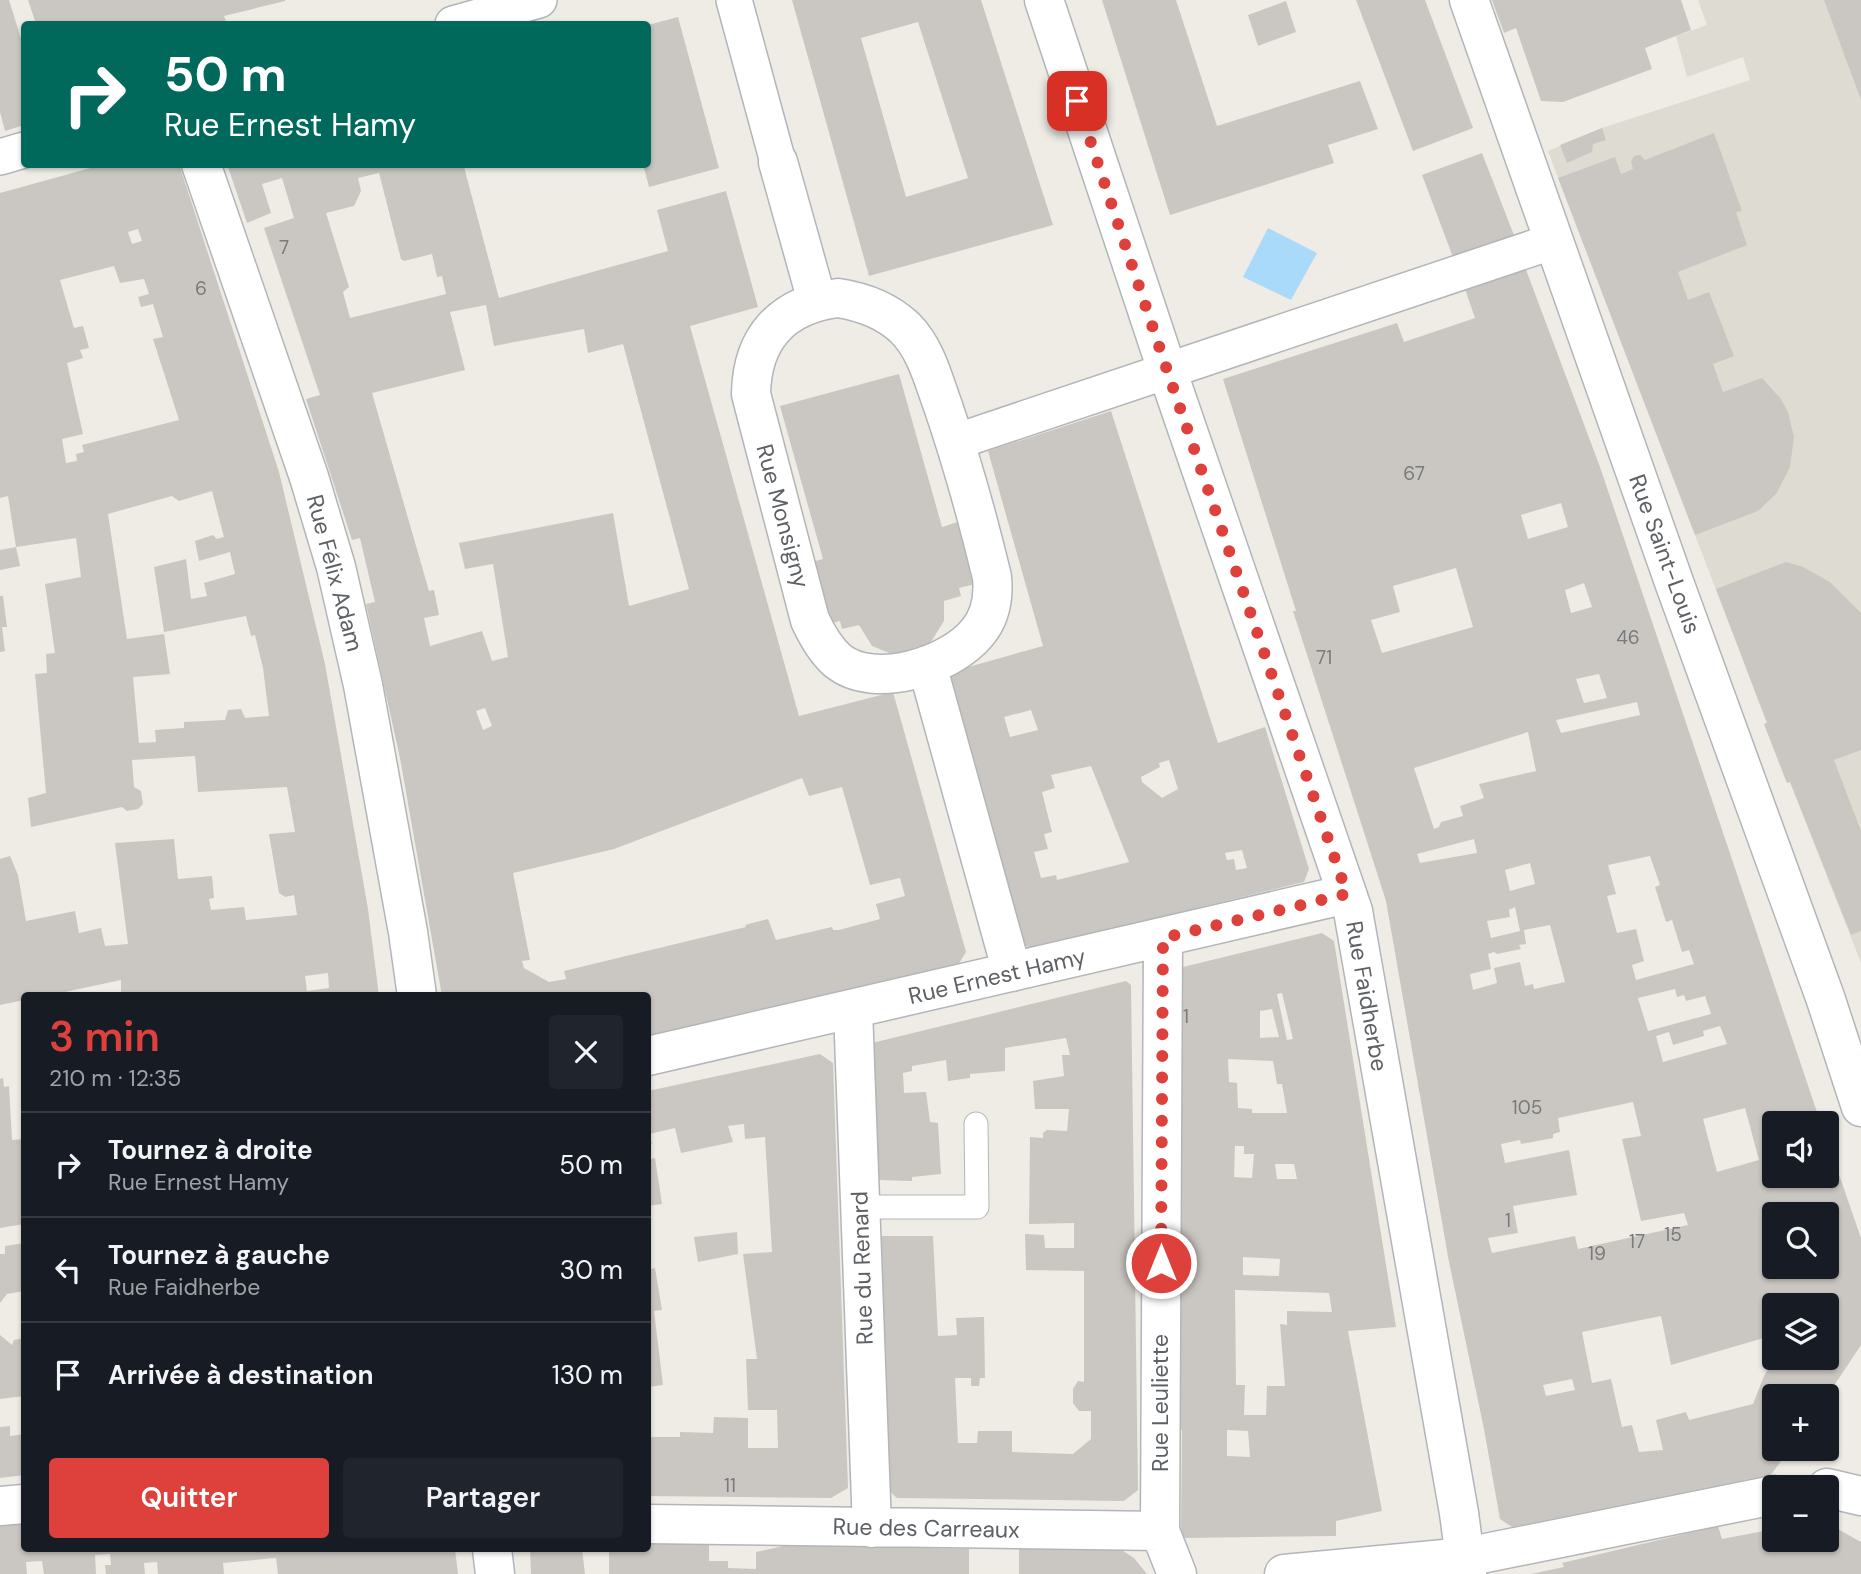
<!DOCTYPE html>
<html lang="fr">
<meta charset="utf-8">
<style>
:root{--surface:#171b24;--page:#20242c;--text:#f1f3f6;--muted:#9ea1a6;--line:#363941;--accent:#de413b}
body{margin:0;font-family:"DM Sans",sans-serif;background:var(--page);color:var(--text);height:100vh;display:flex;flex-direction:column;font-size:26px;white-space:nowrap}
*{box-sizing:border-box;margin:0}
p{font-size:23px;color:var(--muted)}
.icon{flex:none;width:38px;height:38px;fill:none;stroke:currentColor;stroke-width:2;stroke-linecap:round;stroke-linejoin:round}
.map{position:relative;flex:1;overflow:hidden}
.panel{position:absolute;left:21px;top:992px;width:630px;height:560px;display:flex;flex-direction:column;background:var(--surface);border-radius:7px;box-shadow:0 2px 5px #0004}
.panel>*{flex:none}
.hud{position:absolute;left:21px;top:21px;width:630px;height:147px;border-radius:7px;box-shadow:0 2px 5px #0004;background:#00695c;color:#fff;overflow:hidden}
.controls{position:absolute;left:1762px;top:1111px;display:grid;gap:14px}
.controls a{display:grid;place-items:center;width:77px;height:77px;border-radius:7px;background:var(--surface);box-shadow:0 2px 5px #0004;font-size:35px}
.pin{position:absolute;display:grid;place-items:center;width:60px;height:60px;color:#fff;margin:-30px;border-radius:14px;box-shadow:0 4px 10px #0006}
.me{position:absolute;width:77px;margin:-38px;rotate:0deg;stroke-linejoin:round;filter:drop-shadow(0 0 5px #0008)}
.turn{display:flex;align-items:center;gap:24px;height:147px;padding:0 28px;font-size:32px}
.turn .icon{width:91px;height:91px;stroke-width:2.5}
.turn b{display:block;font-size:49px;line-height:60px}
.round{display:grid;place-items:center;flex:none;width:74px;height:74px;border-radius:7px;background:var(--page)}
.summary{display:flex;align-items:center;justify-content:space-between;height:119px;padding:0 28px}
h1{font-size:42px;font-weight:600;line-height:52px;color:var(--accent)}
.cta{display:flex;gap:14px;margin-top:auto;padding:14px 28px}
.cta a{flex:1;height:80px;border-radius:7px;background:var(--accent);color:#fff;font-size:28px;font-weight:600;line-height:80px;text-align:center}
.cta a+a{background:var(--page);color:var(--text)}
ul{padding:0;list-style:none}
li{display:flex;align-items:center;gap:21px;height:105px;padding:0 28px;border-top:2px solid var(--line)}
li div{flex:1}
li b{display:block;font-size:26px}
li em{font-style:normal}
.map>svg:first-child{display:block}
.education{fill:#dedbd3}
.water{fill:#aadafa}
.building{fill:#cac7c2;fill-rule:evenodd}
.lines{fill:none;stroke-linecap:round;stroke-linejoin:round}
.service-casing{stroke:#b2b6b9;stroke-width:25}
.pedestrian-casing{stroke:#b2b6b9;stroke-width:38}
.minor-casing{stroke:#b2b6b9;stroke-width:41}
.secondary-casing{stroke:#b2b5b9;stroke-width:41}
.service{stroke:#fff;stroke-width:23}
.pedestrian{stroke:#fff;stroke-width:35}
.minor{stroke:#fff;stroke-width:38}
.secondary{stroke:#fff;stroke-width:38}
.route{stroke:#de413b;stroke-width:12;stroke-dasharray:0 21.6}
.labels{text-anchor:middle;stroke-width:6;stroke-linejoin:round;paint-order:stroke}
.number-label{font-size:19px;fill:#787a7c}
.street-label{font-size:23px;fill:#5d6165;stroke:#fff}
</style>
<div class="map">
<svg width="1861" height="1574" viewBox="0 0 1861 1574">
<rect width="100%" height="100%" fill="#eeece5"/>
<path class="education" d="M1698,0h163v963l-71,-181 -3,1 -2,-5 -21,-54 3,-1 -219,-572 54,-23 148,-48 -7,-23 -56,20 -11,-41 31,-11z"/>
<path class="water" d="M1268,228l49,25 -26,47 -48,-23z"/>
<path class="building" d="M0,0h9l15,48v77l-19,6 -5,-19z
M28,0h257v1l-61,15 3,8h-191z
M792,0h189l72,225 -184,51zM918,22l50,156 -62,19 -45,-159z
M1102,0h74l41,126 143,-45 18,48 -50,16 6,18 -164,52z
M1356,0h69l48,128 -60,23z
M1492,0h189l10,30 -46,18 7,21 -89,33 -22,-1 -25,-73 -12,5z
M1824,0h37v100z
M1286,1l10,31 -38,14 -10,-31z
M678,17l41,151 -70,19 -6,-23h5v-139z
M1602,128l4,12 -13,4 -1,8 -25,11 -7,-18z
M1714,133l28,78 -6,1 11,33 -69,27 10,28 21,-8 25,64 -21,8 10,28 39,-14 19,21 7,13 6,25 -4,30 -14,27 -18,17 -63,24 -137,-357 57,-21 6,17 12,-5 -2,-7 3,-6 6,-1 5,5z
M1482,153l35,90 -61,22 -34,-90z
M105,164h74l100,308 46,192 43,245 11,87h-258v-16l-75,16h-22v4l-24,5v-146l10,-3 8,19 8,46 49,-10 4,22 22,-5 4,18 23,-2 -13,-101 59,-4 4,40 34,-3 2,22 -5,1 2,11 33,-3 2,13 51,-5 -3,-20 -9,2 -6,-4 -10,-59 26,-2 -8,-45 -89,5 -3,-36 -63,4 2,27 7,4 2,13 -5,5 -11,2 -5,-4 -91,20 -3,-29 18,-5 -11,-119 12,-1 -1,-19 9,-1 -10,-69 36,-7 -5,-39 -60,9 -8,-51 -8,2v-305zM138,229l4,12 -10,3 -4,-12zM114,266l6,17 24,-4 5,15 -11,3 3,10 12,-3 10,33 -10,2 26,81 -97,25 2,7 -8,2 1,7 -11,2 -4,-24 21,-5 -16,-71 16,-5 -3,-8 9,-2 -6,-22 -9,2 -14,-48zM212,491l12,46 -7,2 -4,-4 -18,6 4,20 31,-9 5,22 -31,9 3,13 -16,3 -5,-40 -32,8 10,65 82,-16 5,20 4,-1 8,33 6,48 -24,2 -4,-9 -13,1 -3,10 -41,2v6l-29,2 1,12 -17,1 -6,-66 37,-3 -6,-40 -37,5 -19,-125 64,-18 7,5zM328,973l1,15 -22,3 -2,-15z
M227,164h245l-8,3 35,131 169,-47 -11,-41 69,-19 32,116 -68,19 109,390 94,-24 73,260 -8,13 -310,76v-45h-206l-42,-238 -34,-154 9,-2 -15,-64 -8,2 -46,-141 14,-4 -56,-167 30,-10 -12,-40 -20,6 9,29 -24,10zM379,173l22,86 3,2 28,-7 5,23 5,-1 4,18 -96,24 -7,-26 6,-5 -23,-74 28,-7 7,-15 -3,-13zM486,305l8,41 90,-17 4,24 35,-9 66,245 -60,17 -16,-93 -154,30 6,26 28,-5 15,93 -16,4 -10,-30 -52,15 -6,-28 15,-3 -5,-25 -5,1 -57,-198 93,-23 -15,-58zM485,708l7,18 -9,4 -7,-19zM802,778l7,18 33,-9 28,98 30,-7 5,18 -29,8 4,15 -41,11h-6l-1,-3 -56,13 -8,-21 -23,6 1,2 -182,44 2,8 -17,3 -25,-14 -2,-7 8,-1 -17,-87 101,-24z
M1525,267l75,200 221,657h-47v52h53v-36l34,98v107l-34,51h-53v53h16l-20,27 -258,51 -12,-8 -16,-90 -35,-167 -63,-361 -93,-290h3l-73,-232 174,-56 7,19 71,-24 -10,-29zM1561,503l7,24 -40,12 -7,-24zM1456,568l17,59 -91,26 -11,-33 29,-8 -7,-26zM1584,583l8,24 -21,6 -6,-23zM1599,674l8,24 -23,5 -8,-24zM1637,702l3,13 -79,18 -5,-13zM1528,732l8,39 -57,13 5,14 -24,8 3,10 -22,6 -2,5 -5,2 -20,-61zM1474,839l3,14 -57,10 -3,-9zM1650,856l10,29 -5,2 11,35 6,-2 10,32 7,-2 5,14 -58,16 -4,-15 12,-4 -8,-32 -19,4 -10,-37 9,-2 -8,-29zM1530,863l5,21 -25,7 -5,-21zM1515,907l5,24 -29,7 -4,-17 23,-4 -1,-7zM1550,925l15,57 -31,7 -1,-5 -8,2 -5,-24 -26,6 3,15 -24,7 -3,-16 21,-5 -3,-15 6,-2 3,2 24,-5 -2,-4 7,-1 -2,-14zM1675,989l2,8 7,-2 2,6 19,-5 6,18 -63,17 -10,-33zM1720,1026l7,18 -64,18 -7,-26 13,-4 4,13 31,-9 -1,-5zM1633,1102l8,34 -19,3 19,82 43,-8 4,12 -110,24 -3,-13 -83,17 -4,-15 30,-5 -5,-27 64,-11 -8,-45 -64,13 -4,-19 19,-4 1,4 32,-6v-4l7,-2 -2,-14zM1745,1108l14,52 -42,12 -14,-53zM1774,1214h53v53h-53zM1774,1306h53v52h-52l-11,18 -11,28 -64,16 -3,-8 -30,8 7,30 -24,2 -7,-27 -10,2 -11,-48 -19,4 -10,-51 79,-16 10,49 103,-30zM1572,1379l3,11 -29,6 -3,-11z
M899,374l43,153 16,-5 17,62 -16,4 2,8 -17,5v20l-15,24 -20,9h-17l-20,-8 -13,-21 -17,4 -2,-8 -15,4 -17,-62 15,-4 -43,-153z
M1111,411l107,332 47,-16 44,142 -5,13 -273,66 -7,-3 -73,-268 3,-6 89,-25 -55,-195zM1031,710l7,20 -28,7 -6,-20zM1169,760l9,29 -16,9 -20,-16 -1,-5 19,-10 -1,-4zM1091,766l38,96 -72,18 -1,-5 -15,3 -7,-26 14,-3 -4,-15 8,-2 -10,-40 13,-4 -4,-13zM1242,850l5,18 -11,2 -2,-11 -7,1 -2,-7z
M16,547l4,19 -20,4v-20z
M1786,562l17,5 27,15 31,31v137l-27,10 27,71v100l-10,4 -61,-153 -3,1 -2,-5 -21,-54 3,-1 -51,-134z
M0,596h3l4,31h-5l3,24 -5,1z
M1322,933l12,8 62,386 -48,4 34,180 -46,10v15l-151,2 -4,-6 1,-102h-3l2,-241 -2,-221zM1282,993l11,46 -6,1 -10,-46zM1272,1009l7,28 -19,1v-27zM1228,1059l45,2 4,23h5l5,29h-35v-4l-14,-1 -1,-25 -8,-1zM1235,1146h9v8h10l-2,24 -18,-1zM1275,1164h19l3,15h-20zM1243,1257l37,2 -1,17 -36,-1zM1235,1290l94,3 3,19 -45,-1v14l-7,-1 5,62h-18l-1,29h-22l1,-30h-9zM1227,1430l21,1 2,26 -23,-1z
M1126,981l5,4 7,505 -14,11 -227,-3 -9,-8 -9,-254h54l5,100 19,-1 -1,-17 28,-1 1,61h-5l-1,8h-8v-8h-16l3,65h19l1,-12h34v21l61,2 18,-15v-28h-12l-6,-8v-14l5,-8 6,1v-111l-58,-1 -1,-36 19,1 1,13h29v-25l-45,1 1,-87 13,1v-5l4,-3 20,1 2,-22h-34l-2,-28 31,-5 -2,-21h8l-4,-17 -61,10v23l-35,3v4l-22,3 -2,-21 -34,6v5l-9,2 1,20 22,-1 4,30 8,1 3,51 -29,3v4l-35,-1 -5,-137z
M820,1054l13,9 15,425 -17,10 -183,-2v-59h32v-5l33,1 1,-16 34,1v30h30l-1,-38h-29l-2,-51h11l-14,-105 29,-2 -7,-115 -20,2 -1,-15 -16,2 5,16 -52,11 -6,-25 -26,6 3,10 -4,1v-54z
M3,1078l1,9 5,-1 3,54 12,-1v85l-24,4v-149z
M655,1158l7,46 -14,2v-46z
M737,1232l1,22 -40,8 -4,-25z
M24,1243v48l-17,3 -7,9v-49h5v-8z
M655,1268l7,42 -8,1 9,74 -15,2v-117z
M0,1335l12,10 2,-5 10,-2v58l-24,3z
M10,1426v10l14,-2v41l-24,3v-51z
M24,1523v26h431l3,25h-180l-2,-16 -53,5 1,11h-66l-1,-12 -13,1 1,11h-39l-1,-9h6l-1,-11 -15,1 1,19h-52l-2,-13 -16,1 1,12h-27v-48z
M1827,1523l34,19v32h-330l33,-7 -2,-4 156,-37 4,13 52,-10v11h53z
M648,1542l61,2v17h19v7l28,1v-17l32,-7 181,4v25h-360v-25h39z
M1019,1548l101,1 14,9 13,16h-128z
M530,1549h52l3,25h-54z"/>
<g class="lines">
<defs>
<path id="service" d="M860,1207h117l-1,-83"/>
<path id="pedestrian" d="M734,0l44,162
M453,24l86,-24
M0,157l24,-7
M955,442l599,-201"/>
<path id="minor" d="M1469,0l205,582 151,415 36,110
M778,162l39,139
M201,164l108,313 27,90 27,118 45,247 9,64
M838,298c26,4 48,12 67,30 21,21 28,51 38,78 19,56 35,113 49,171 2,21 -1,40 -15,56 -27,33 -103,57 -139,28 -13,-11 -21,-26 -28,-41l-59,-226c1,-56 31,-89 87,-96z
M927,665l85,307
M1163,938l-3,593 17,43
M853,1009l19,519
M648,1056l699,-162
M1827,1488l34,8
M0,1506l24,-2
M648,1524l512,7
M492,1549l3,25
M1284,1574l182,-17 308,-62"/>
<path id="secondary" d="M1044,0l124,373 185,538 106,602 8,61"/>
</defs>
<use href="#service" class="service-casing"/>
<use href="#pedestrian" class="pedestrian-casing"/>
<use href="#minor" class="minor-casing"/>
<use href="#secondary" class="secondary-casing"/>
<use href="#service" class="service"/>
<use href="#pedestrian" class="pedestrian"/>
<use href="#minor" class="minor"/>
<use href="#secondary" class="secondary"/>
</g>
<g class="lines">
<path class="route" d="M1077,101l91,272 179,521 -184,44 -2,325"/>
</g>
<g class="labels">
<g class="number-label">
<text x="284" y="254">7</text>
<text x="201" y="295">6</text>
<text x="1414" y="480">67</text>
<text x="1628" y="644">46</text>
<text x="1324" y="664">71</text>
<text x="1186" y="1023">1</text>
<text x="1527" y="1114">105</text>
<text x="1508" y="1227">1</text>
<text x="1673" y="1241">15</text>
<text x="1637" y="1248">17</text>
<text x="1597" y="1260">19</text>
<text x="730" y="1492">11</text>
</g>
<g class="street-label">
<text transform="translate(783 516) rotate(75)" y="8">Rue Monsigny</text>
<text transform="translate(1665 554) rotate(70)" y="8">Rue Saint-Louis</text>
<text transform="translate(335 573) rotate(75)" y="8">Rue Félix Adam</text>
<text transform="translate(997 976) rotate(-13)" y="8">Rue Ernest Hamy</text>
<text transform="translate(1367 996) rotate(80)" y="8">Rue Faidherbe</text>
<text transform="translate(862 1268) rotate(-92)" y="8">Rue du Renard</text>
<text transform="translate(1160 1403) rotate(-90)" y="8">Rue Leuliette</text>
<text transform="translate(926 1528) rotate(1)" y="8">Rue des Carreaux</text>
</g>
</g>
</svg>
<div class="controls">
<a><svg class="icon" aria-label="sound" viewBox="0 0 24 24"><path d="M4 9h4l5-4v14l-5-4H4zM17 9q2 3 0 6"/></svg></a>
<a><svg class="icon" aria-label="search" viewBox="0 0 24 24"><circle cx="10" cy="10" r="6"/><path d="M15 15l6 6"/></svg></a>
<a><svg class="icon" aria-label="layers" viewBox="0 0 24 24"><path d="M12 4l9 5-9 5-9-5zM3 14l9 5 9-5"/></svg></a>
<a>+</a>
<a>−</a>
</div>
<div class="pin" style="left:1077px;top:101px;background:#d93025"><svg class="icon" aria-label="arrive" viewBox="0 0 24 24"><path d="M6 21V4h12l-3 4 3 4H6"/></svg></div>
<svg class="me" style="left:1161px;top:1263px" viewBox="-20 -20 40 40"><circle r="17" fill="#de413b" stroke="#fff" stroke-width="3"/><path d="M0-11L8 9 0 5-8 9z" fill="#fff"/></svg>
<div class="hud">
<div class="turn"><svg class="icon" aria-label="right" viewBox="0 0 24 24"><path d="M7 20v-9h11M14 6l5 5-5 5"/></svg><div><b>50 m</b>Rue Ernest Hamy</div></div>
</div>
<section class="panel">
<div class="summary"><div><h1>3 min</h1><p>210 m · 12:35</p></div><a class="round"><svg class="icon" aria-label="close" viewBox="0 0 24 24"><path d="M6 6l12 12M18 6L6 18"/></svg></a></div>
<ul>
<li><svg class="icon" aria-label="right" viewBox="0 0 24 24"><path d="M7 20v-9h11M14 6l5 5-5 5"/></svg><div><b>Tournez à droite</b><p>Rue Ernest Hamy</p></div><em>50 m</em></li>
<li><svg class="icon" aria-label="left" viewBox="0 0 24 24"><path d="M17 20v-9H6M10 6l-5 5 5 5"/></svg><div><b>Tournez à gauche</b><p>Rue Faidherbe</p></div><em>30 m</em></li>
<li><svg class="icon" aria-label="arrive" viewBox="0 0 24 24"><path d="M6 21V4h12l-3 4 3 4H6"/></svg><div><b>Arrivée à destination</b></div><em>130 m</em></li>
</ul>
<div class="cta"><a>Quitter</a><a>Partager</a></div>
</section>
</div>
